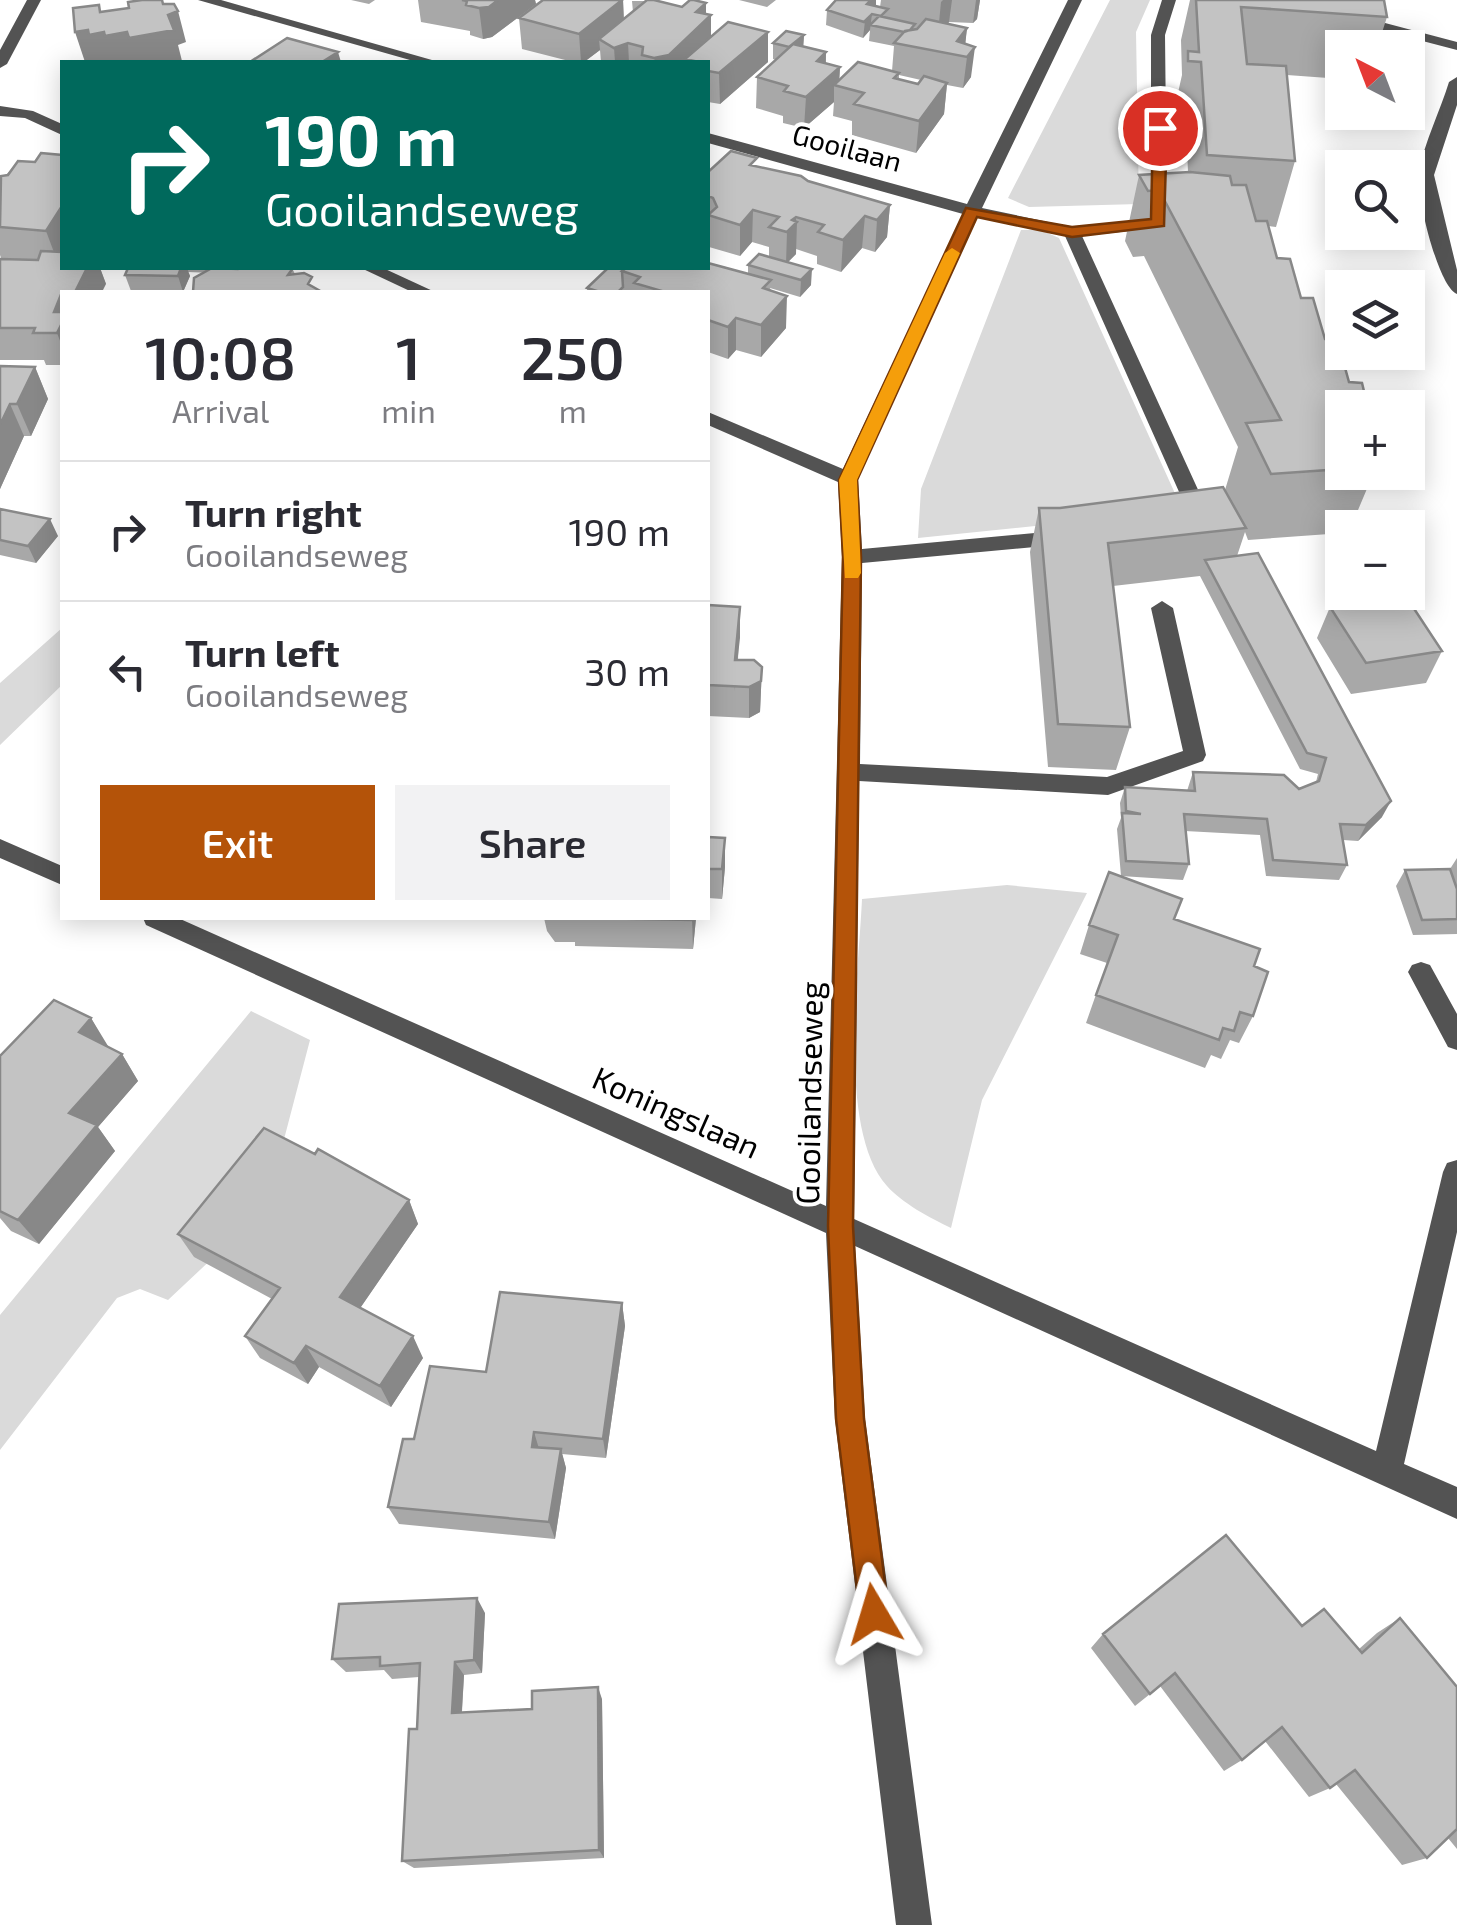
<!DOCTYPE html>
<meta charset="utf-8">
<style>
:root{--surface:#fff;--page:#f2f2f3;--text:#2b2b33;--muted:#7c7c81;--line:#e1e1e2;--accent:#b45309}
body{margin:0;font-family:"Exo 2",sans-serif;background:var(--page);color:var(--text);height:100vh;display:flex;flex-direction:column;font-size:38px;white-space:nowrap}
*{box-sizing:border-box;margin:0}
p{font-size:32px;color:var(--muted)}
.icon{flex:none;width:55px;height:55px;fill:none;stroke:currentColor;stroke-width:2;stroke-linecap:round;stroke-linejoin:round}
.map{position:relative;flex:1;overflow:hidden}
.side{position:absolute;left:60px;top:290px;width:650px;height:630px;display:flex;flex-direction:column;background:var(--surface);border-radius:0px;box-shadow:0 5px 25px #0003}
.side>*{flex:none}
.top-card{position:absolute;left:60px;top:60px;width:650px;height:210px;border-radius:0px;box-shadow:0 5px 25px #0003;background:#00695c;color:#fff;overflow:hidden}
.needle{width:65px;rotate:318deg}
.buttons{position:absolute;left:1325px;top:30px;display:grid;gap:20px}
.buttons a{display:grid;place-items:center;width:100px;height:100px;border-radius:0px;background:var(--surface);box-shadow:0 5px 25px #0003;font-size:50px}
.pin{position:absolute;display:grid;place-items:center;width:85px;height:85px;color:#fff;margin:-42px;border:5px solid #fff;border-radius:50%;box-shadow:0 2px 10px #0007}
.me{position:absolute;width:110px;margin:-55px;rotate:353deg;stroke-linejoin:round;filter:drop-shadow(0 0 8px #0008)}
.turn{display:flex;align-items:center;gap:35px;height:210px;padding:0 40px;font-size:45px}
.turn .icon{width:130px;height:130px;stroke-width:2.5}
.turn b{display:block;font-size:70px;line-height:85px}
.eta{display:flex;justify-content:space-evenly;align-items:center;height:170px;text-align:center}
.eta b{font-size:60px;font-weight:600;line-height:70px}
.button{display:flex;gap:20px;margin-top:auto;padding:20px 40px}
.button a{flex:1;height:115px;border-radius:0px;background:var(--accent);color:#fff;font-size:40px;font-weight:600;line-height:115px;text-align:center}
.button a+a{background:var(--page);color:var(--text)}
ul{padding:0;list-style:none}
li{display:flex;align-items:center;gap:30px;height:140px;padding:0 40px;border-top:2px solid var(--line)}
li div{flex:1}
li b{display:block;font-size:38px}
li em{font-style:normal}
.map>svg:first-child{display:block}
.green{fill:#dadada}
.lines{fill:none;stroke-linecap:round;stroke-linejoin:round}
.minor{fill:#535353;fill-rule:evenodd}
.wall{fill:#a8a8a8;fill-rule:evenodd}
.shaded-wall{fill:#888}
.building{fill:#c3c3c3;stroke:#888;stroke-width:2.5}
.route{fill:#b45309;stroke:#753606;stroke-width:2.5}
.slow{fill:#f59e0b}
.labels{text-anchor:middle;stroke-width:8;stroke-linejoin:round;paint-order:stroke}
.far-street-label{font-size:28px;fill:#000;stroke:#fff}
.street-label{font-size:32px;fill:#000;stroke:#fff}
</style>
<div class="map">
<svg width="1457" height="1925" viewBox="0 0 1457 1925">
<rect width="100%" height="100%" fill="#fff"/>
<path class="green" d="M1110,0h40l-14,32 3,172 -110,3 -21,-9z
M1021,230h20l18,8 119,262 -18,13 -242,25 3,-49z
M62,628v57l-62,60v-62z
M1007,885l80,8 -105,207 -31,128c-21,-10 -49,-25 -64,-42 -50,-55 -28,-216 -25,-287z
M251,1011l59,29 -44,168 -98,92 -28,-11 -23,9 -117,152v-135z"/>
<g class="lines">
<path class="minor" d="M27,0h14l-34,64 -7,4v-18z
M198,0h23l218,62h-22z
M1068,0h14l-100,208 90,19 79,-8v-184l11,-35h14l-11,35 2,188 -8,5 -77,8 118,258 -2,27 -10,7 -10,-7 2,-27 -115,-258 -88,-19 -119,262 4,70 205,-19 10,7 -10,7 -205,19 -2,201 247,13 76,-26 -32,-143 11,-7 11,7 33,147 -3,6 -95,34 -249,-14 -5,438 522,232 67,-279 4,-9 10,-3v72l-53,232 53,23v32l-602,-273 10,173 67,506h-36l-61,-506 -9,-186 -680,-308 -3,-7h35l648,288 16,-649 -4,-75 -130,-57v-13l135,57 120,-255 -255,-71v-10l259,71z
M1351,14l106,28v8l-111,-29 -2,-3z
M1457,77v28l-23,70 23,95v24c-19,-7 -42,-102 -38,-123 6,-30 21,-60 30,-89z
M0,106l33,5 29,13v11l-37,-17 -25,-2z
M361,268h22l52,24h-23z
M0,839l62,27v19l-62,-27z
M1421,962l9,3 27,49v36l-9,-3 -40,-75 4,-7z"/>
</g>
<path class="wall" d="M351,0h24l-6,4z
M418,0h117l1,4 -44,33 -9,2 -13,-4v-4l-49,-9z
M623,0l1,19 9,-7 -1,-11h27l23,6 24,-4v11l5,1v21l57,-4v30l-48,42 -12,-2v-40h-107l-1,-12 -16,12h-11l-51,-13 -3,-31z
M739,0h37l-9,7z
M836,0h40v6l4,1 1,-7h99l-3,19 -4,4 -24,-1 -1,2 19,4 -2,16 6,33 -8,11 -16,-3 -3,29 -28,39 -64,-18v-14l-19,-5 1,-14 -30,26 -21,-5v-7l-27,-8 1,-31 19,-17 -3,-1v-16l31,-8 -1,12 23,5v11l14,4 -1,13 53,-9 2,-25 -25,-5 1,-11 -7,8 -37,-13 1,-15zM899,75l22,5 -3,4 -19,-5z
M1190,0h194l3,17 -10,31h-35v31l-55,-4 8,86 -19,66 -7,-1 8,32 24,40 41,110v64h32l-21,50 -19,1 -5,11 -81,6 -3,-8 -8,24 145,261 -24,24 -15,-1 4,25 -8,15 -73,-4 -6,-41 -75,-4 4,33 -6,16 -62,-4 -4,-47 4,-11 -1,-15 5,-16 62,4 6,-19 106,17 17,-7 2,-8 -18,-5 -100,-193 -87,10 17,141 -14,43 -68,-3 -18,-215 9,-44h21l165,-18 13,-43 -94,-191 -11,1 -8,-16 14,-66 49,-3 -2,-46 -13,-1v-10l9,-40 -1,-35z
M18,161l44,107h38l6,16 -44,8v73h-16l-2,-5h-44v-101h15l-14,-1 -1,-3v-73z
M757,166l133,39 -3,32 -12,15 -13,-4 -21,24 -24,-8v-8l-21,-7v5l-8,8 23,23 -11,12 -30,-9 16,40 -25,29 -25,-7 -8,9 -20,-7v-60h-121v-4l21,-20 140,6v-9l21,-8v-10l-17,-5 -12,14 -31,-9 -1,-75z
M128,268h164l3,6 17,3 -124,-5 2,4 -7,16 -52,-1 -6,-16z
M0,366l35,1 13,32 -17,37h-7l-24,53z
M0,509l58,27 -22,27 -36,-8z
M708,605l32,2 -2,53 24,7 -2,45 -11,6 -41,-2z
M1330,607l112,44 -16,32 -75,11 -34,-56z
M708,837l17,30 -3,32 -14,-1z
M1457,858v76l-44,1 -17,-49 9,-16 45,-1z
M544,918h152l-3,31 -118,-3v-4h-20l-8,-11z
M1174,919l80,47 -1,50 -14,27 -9,-3 -9,19 -10,-4 -6,13 -119,-45 21,-60 -27,-9 9,-29z
M91,1018l16,29 15,7 16,27 -40,46 17,24 -76,93 -28,-13 -11,-13v-162z
M315,1154l94,46 9,24 -58,84 63,50 -32,49 -72,-40 -11,17 -48,-26 -15,-22 27,-37 -78,-42 -16,-23z
M622,1303l3,23 -19,132 -44,-4 4,14 -11,71 -156,-15 -11,-17 98,-135z
M1324,1609l35,40 18,-16 23,-15 57,69v162l-9,-11 -21,20 -25,7 -66,-81 -6,4 -21,9 -44,-56 -23,19 -18,11 -64,-85 -25,20 -44,-58 12,-14 199,-8z
M485,1613l-3,60 -18,2 -2,37 70,-3 70,-10 2,159 -190,10 -12,-7 15,-132 2,-52 -27,2 -8,-9 -38,2 -14,-13z"/>
<path class="shaded-wall" d="M498,0h37l1,4 -44,33 -9,2 -4,-31z
M623,0l1,30 -25,9 1,11 -16,12h-3l-2,-28z
M871,0h5v7l-4,7 -2,16 -7,8 4,-34z
M943,0h9l-3,22 -11,11 3,-31z
M976,0h4l-3,19 -4,4z
M706,3v17l5,-5v31l-26,13v3h-30l-1,-4 42,-46z
M178,11l8,31 -8,3 4,16 -10,1h-74v-2l-13,2 -10,-30 13,-2 16,2 4,3z
M967,28l-3,28 -7,-15z
M768,32v30l-48,42 -1,-31z
M804,35l-1,16 -14,-4z
M628,43l1,19h-14l-1,-14z
M975,47l-4,30 -8,11 4,-31z
M338,52l3,10h-19z
M826,52l-1,28 15,-13 -1,19 -5,-1v17l-30,26 2,-31 11,-36z
M947,83l-3,31 -28,39 3,-32z
M890,205l-3,32 -12,15 2,-32z
M62,206v50l-4,7 -12,-32z
M753,210l-1,32 -12,14v-31z
M865,216l-3,32 -21,24 2,-32z
M796,217v6l1,-1 -1,32 -10,10 1,-32 5,-12z
M87,268h13l6,16 -4,8h-27z
M181,268h6l3,8 -7,16 -5,-16z
M812,269l-1,16 -11,12 1,-17z
M62,294v52l-5,-13 -3,-21z
M787,296l-1,32 -25,29v-32z
M736,318v32l-8,9v-32z
M35,367l13,32 -17,37 -14,-32z
M10,404l14,32 -24,53v-64z
M50,519l8,17 -22,27 -8,-17z
M740,607v31l-6,53 1,-31z
M762,667l-2,45 -11,6v-31z
M1391,801l-9,16 -24,24 8,-16z
M725,838v29l-3,32v-30z
M692,918h4l-3,31z
M91,1018l17,28 -12,13 -17,-27z
M122,1054l16,27 -40,46 17,24 -76,93 -21,-24 51,-107z
M409,1200l9,24 -66,96 -12,-23z
M622,1303l3,23 -19,132 -3,-19z
M413,1336l10,22 -32,49 -11,-21z
M306,1346l13,21 -11,17 -14,-21z
M534,1432l6,20 -8,-5z
M561,1449l5,19 -11,71 -6,-17z
M477,1598l8,15 -3,60 -8,-13z
M455,1662l9,13 -3,49 -9,-11z
M598,1687l4,12 2,159 -5,-8z"/>
<path class="building" d="M142,0h20l1,4h11l4,7 -10,4 6,15 -45,8 -2,-6 -22,4 -1,-4 -15,3 -1,-5 -13,2 -2,-24 26,-3 1,7 29,-4 -1,-6z
M462,0h36l-9,7 -10,1 -13,-3 1,-4z
M543,0h79l-43,34 -60,-16z
M647,0h7l28,7 8,-7h4l12,3 -10,9 15,3 -42,40 -15,3 -12,-3 1,-8 -15,-4 -14,5 -15,-9z
M836,0h35l-4,4 21,5 -7,7 -9,-2 -8,8 -37,-12z
M1196,0h188l3,17 -146,-10 6,57 39,2 9,95 -88,-6 -6,-93 -13,-1v-10l11,1z
M879,16l36,8 -5,6 -6,2 -34,-7z
M926,19l41,9 -10,13 18,6 -8,10 -73,-14 11,-12 12,-2z
M728,22l40,10 -49,41 -11,-2v-9h-9l-14,-3z
M786,31l18,4 -15,12 -16,-4z
M287,38l51,14 -16,10h-72z
M793,44l33,8 -9,9 23,6 -34,30 -22,-6 4,-5 -31,-9z
M858,62l41,11 -5,5 24,6 6,-8 23,7 -28,38 -65,-17 10,-11 -30,-8z
M731,151l26,7 -7,7 51,11 7,5 82,24 -13,15 -12,-4 -22,24 -25,-8 6,-7 -28,-8 -4,3 5,2 -10,10 -18,-5 10,-10 -26,-7 -13,15 -32,-10 9,-8 -4,-9 -5,-2v-24z
M41,153l21,2v51l-16,25 -46,-4 1,-51 7,-1 10,-14 17,1z
M1190,172l40,4 2,9h14l10,36h11l10,37 13,1 11,39h12l12,41h12l12,43 13,1 6,25h-26v61l-71,5 -25,-51 35,-3 -122,-230 -11,1 -9,-16z
M41,251l21,1v16h25l-12,24h-13l-8,20h8v11l-5,10h-24l2,-5h-35v-69l38,1z
M759,254l53,15 -11,11 -53,-15z
M708,263l63,17 -8,8 24,8 -26,29 -25,-7 -8,9 -20,-7v-28h-43l-31,-9 6,-6 -18,-6 4,-3h82z
M128,268h53l-3,8 -53,-1z
M212,268l26,1 2,-1h53l-5,7 16,-2 8,4 -4,7 14,8h-129l1,-14z
M608,268h18l-4,3 1,16 -5,5h-18l-13,-4z
M0,366l35,1 -18,37h-7l-10,21z
M1223,487l23,41 -138,15 22,184 -72,-3 -19,-216h21z
M0,509l50,10 -22,27 -28,-6z
M1258,553l133,248 -25,24 -26,-1 7,41 -74,-5 -6,-41 -83,-5 5,50 -63,-3 -4,-48 19,1 -15,-3 -1,-24 70,4 -2,-19 91,3 15,14 20,-8 7,-23 -19,-5 -102,-193z
M1405,595l37,56 -76,12 -36,-56z
M708,605l32,2 -5,53h19l8,7 -1,14 -12,6 -41,-2z
M708,837l17,1 -3,31h-14z
M1450,869l7,20v30l-35,1 -17,-50z
M1109,872l73,27 -8,20 86,30 -6,17 14,6 -15,44 -13,-4 -6,19 -11,-3 -4,12 -123,-45 22,-60 -29,-10z
M586,918h106v2z
M54,1000l37,18 -12,14 43,22 -53,59 28,12 -79,95 -18,-9v-155z
M264,1128l51,26 3,-5 91,51 -69,97 73,39 -33,50 -74,-40 -12,17 -49,-27 35,-48 -102,-54z
M500,1292l122,11 -19,136 -69,-7 -2,15 29,2 -12,73 -161,-15 15,-68h11l16,-73 56,6z
M1226,1535l76,91 22,-17 38,44 38,-35 57,69v142l-30,29 -72,-88 -25,18 -48,-61 -40,33 -67,-87 -25,21 -47,-60z
M477,1598l-3,62 -19,2 -3,51 80,-4v-18l66,-4 1,163 -197,11 7,-132h8l3,-66 -40,3v-9l-48,2 7,-55z"/>
<path class="route" d="M1160,123l7,5 -3,98 -92,11 -95,-20 -120,263 4,77 -8,669 11,193 25,195 -4,10 -11,4 -10,-4 -4,-10 -24,-195 -8,-193 15,-669 -4,-77 127,-272 106,19 79,-8 2,-91z"/>
<path class="slow" d="M952,248l8,5 -103,227 4,93 -3,5h-13l-6,-98 106,-227z"/>
<g class="labels">
<g class="far-street-label">
<text transform="translate(847 148) rotate(15)" y="10">Gooilaan</text>
</g>
<g class="street-label">
<text transform="translate(810 1093) rotate(-89)" y="11">Gooilandseweg</text>
<text transform="translate(676 1113) rotate(24)" y="11">Koningslaan</text>
</g>
</g>
</svg>
<div class="buttons">
<a><svg class="needle" viewBox="-14 -14 28 28"><path d="M0-13l5 13h-10z" fill="#e53935"/><path d="M0 13l5-13h-10z" fill="#7c7c81"/></svg></a>
<a><svg class="icon" aria-label="search" viewBox="0 0 24 24"><circle cx="10" cy="10" r="6"/><path d="M15 15l6 6"/></svg></a>
<a><svg class="icon" aria-label="layers" viewBox="0 0 24 24"><path d="M12 4l9 5-9 5-9-5zM3 14l9 5 9-5"/></svg></a>
<a>+</a>
<a>−</a>
</div>
<div class="pin" style="left:1160px;top:128px;background:#d93025"><svg class="icon" aria-label="arrive" viewBox="0 0 24 24"><path d="M6 21V4h12l-3 4 3 4H6"/></svg></div>
<svg class="me" style="left:874px;top:1614px" viewBox="-20 -20 40 40"><path d="M0-17L14 15 0 8-14 15z" fill="#b45309" stroke="#fff" stroke-width="4"/></svg>
<div class="top-card">
<div class="turn"><svg class="icon" aria-label="right" viewBox="0 0 24 24"><path d="M7 20v-9h11M14 6l5 5-5 5"/></svg><div><b>190 m</b>Gooilandseweg</div></div>
</div>
<section class="side">
<div class="eta">
<div><b>10:08</b><p>Arrival</p></div>
<div><b>1</b><p>min</p></div>
<div><b>250</b><p>m</p></div>
</div>
<ul>
<li><svg class="icon" aria-label="right" viewBox="0 0 24 24"><path d="M7 20v-9h11M14 6l5 5-5 5"/></svg><div><b>Turn right</b><p>Gooilandseweg</p></div><em>190 m</em></li>
<li><svg class="icon" aria-label="left" viewBox="0 0 24 24"><path d="M17 20v-9H6M10 6l-5 5 5 5"/></svg><div><b>Turn left</b><p>Gooilandseweg</p></div><em>30 m</em></li>
</ul>
<div class="button"><a>Exit</a><a>Share</a></div>
</section>
</div>
